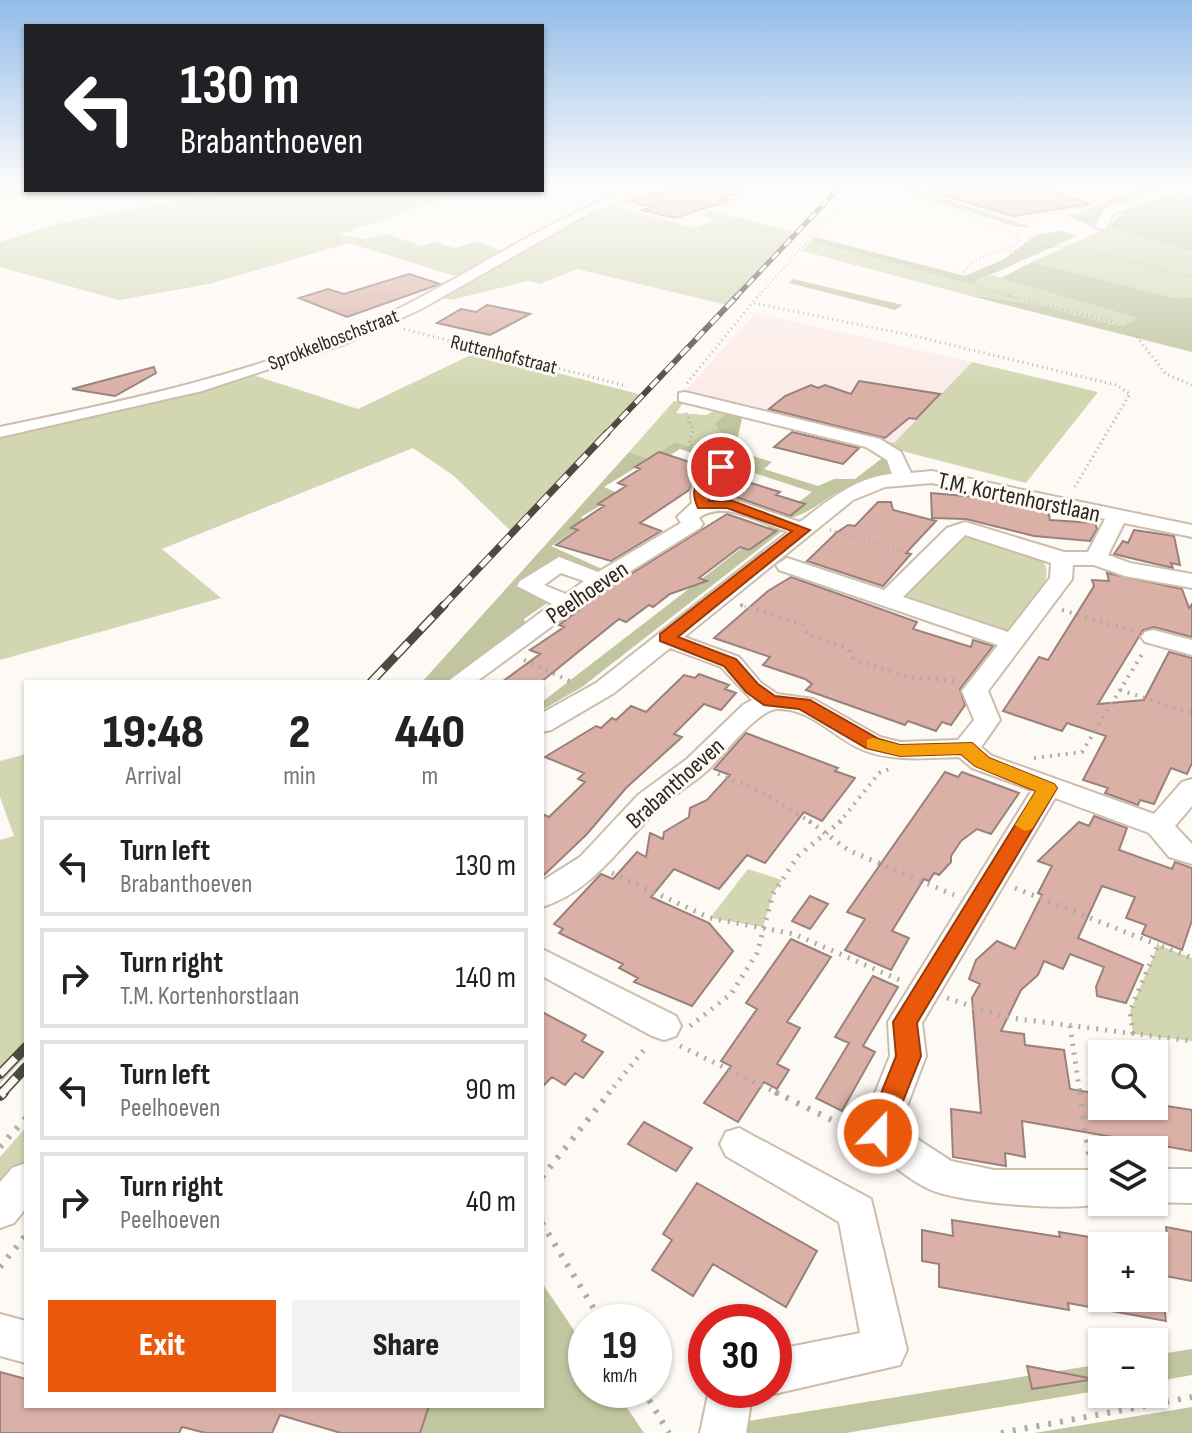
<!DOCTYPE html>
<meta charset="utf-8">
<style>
:root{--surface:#fff;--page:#f2f2f2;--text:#222;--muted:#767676;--line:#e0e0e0;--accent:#ea580c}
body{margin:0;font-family:"Sofia Sans Condensed",sans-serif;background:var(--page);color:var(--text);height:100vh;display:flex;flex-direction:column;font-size:30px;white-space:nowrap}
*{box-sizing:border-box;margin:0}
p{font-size:26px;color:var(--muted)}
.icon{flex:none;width:44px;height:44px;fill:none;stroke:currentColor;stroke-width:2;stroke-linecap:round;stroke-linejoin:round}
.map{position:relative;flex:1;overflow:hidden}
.side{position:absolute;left:24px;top:680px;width:520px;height:728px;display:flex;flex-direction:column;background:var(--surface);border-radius:0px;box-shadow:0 2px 6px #0004}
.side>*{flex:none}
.banner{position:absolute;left:24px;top:24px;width:520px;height:168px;border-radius:0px;box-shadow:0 2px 6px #0004;background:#202124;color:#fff;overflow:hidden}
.tools{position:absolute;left:1088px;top:1040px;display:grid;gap:16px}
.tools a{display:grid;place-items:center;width:80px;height:80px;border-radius:0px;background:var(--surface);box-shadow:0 2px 6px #0004;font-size:40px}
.speed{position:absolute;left:568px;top:1304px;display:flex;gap:16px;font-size:40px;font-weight:700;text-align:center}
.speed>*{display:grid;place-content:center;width:104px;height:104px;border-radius:50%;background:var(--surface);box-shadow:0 2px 6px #0004;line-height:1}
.speed small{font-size:20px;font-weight:400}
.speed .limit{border:12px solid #d22;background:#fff;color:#111}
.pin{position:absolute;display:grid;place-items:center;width:68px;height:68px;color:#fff;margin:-34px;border:4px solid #fff;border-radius:50%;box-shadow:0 2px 8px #0007}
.me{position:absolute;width:88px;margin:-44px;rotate:22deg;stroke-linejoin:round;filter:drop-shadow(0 0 6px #0008)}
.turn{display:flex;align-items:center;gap:28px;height:168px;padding:0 24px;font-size:36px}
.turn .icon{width:104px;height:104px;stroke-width:2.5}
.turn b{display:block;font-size:56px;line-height:68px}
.eta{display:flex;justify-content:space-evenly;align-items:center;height:136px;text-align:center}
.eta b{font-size:48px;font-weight:800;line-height:56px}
.action{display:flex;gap:16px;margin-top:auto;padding:16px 24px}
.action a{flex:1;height:92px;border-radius:0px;background:var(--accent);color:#fff;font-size:32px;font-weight:800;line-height:92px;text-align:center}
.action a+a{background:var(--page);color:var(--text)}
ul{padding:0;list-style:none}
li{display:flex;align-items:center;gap:24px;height:100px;margin:0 16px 12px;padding:0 8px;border:4px solid var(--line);border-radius:0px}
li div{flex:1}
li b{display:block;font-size:30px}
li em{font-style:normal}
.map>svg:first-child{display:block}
.industrial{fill:#fcece9}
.green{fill:#d2d7b2}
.forest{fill:#c1c6a1}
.building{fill:#dbb1a7;stroke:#9a817b;stroke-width:2}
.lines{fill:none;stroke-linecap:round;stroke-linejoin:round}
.minor-casing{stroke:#cdbdaa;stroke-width:4}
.path-far4{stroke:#b0aba5;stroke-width:2;stroke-dasharray:1 3;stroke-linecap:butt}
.path-far3{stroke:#b0aba5;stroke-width:3;stroke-dasharray:1 4;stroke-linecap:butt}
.path-far2{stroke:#b0aba5;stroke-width:4;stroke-dasharray:2 6;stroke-linecap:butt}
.path-far1{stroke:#b0aba5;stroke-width:5;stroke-dasharray:2 7;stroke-linecap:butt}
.path{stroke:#b0aba5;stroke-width:6;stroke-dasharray:3 9;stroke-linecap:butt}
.minor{fill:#fff;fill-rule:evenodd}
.rail-far5-casing{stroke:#4e4941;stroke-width:5}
.rail-far4-casing{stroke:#4e4941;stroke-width:6}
.rail-far3-casing{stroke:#4e4941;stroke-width:7}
.rail-far2-casing{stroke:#4e4941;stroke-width:9}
.rail-far1-casing{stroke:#4e4941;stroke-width:10}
.rail-casing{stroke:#4e4941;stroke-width:12}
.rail-far5{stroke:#fdf9f5;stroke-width:3;stroke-dasharray:9;stroke-linecap:butt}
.rail-far4{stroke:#fdf9f5;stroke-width:4;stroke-dasharray:11;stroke-linecap:butt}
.rail-far3{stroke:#fdf9f5;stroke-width:5;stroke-dasharray:14;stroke-linecap:butt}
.rail-far2{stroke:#fdf9f5;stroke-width:6;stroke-dasharray:18;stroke-linecap:butt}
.rail-far1{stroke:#fdf9f5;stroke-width:7;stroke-dasharray:22;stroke-linecap:butt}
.rail{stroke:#fdf9f5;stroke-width:9;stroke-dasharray:28;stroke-linecap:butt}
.route{fill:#ea580c;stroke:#983908;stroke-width:2}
.slow{fill:#f59e0b}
.labels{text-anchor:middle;stroke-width:6;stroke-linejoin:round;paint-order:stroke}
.far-street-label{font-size:20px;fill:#2d271f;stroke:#fdf9f5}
.street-label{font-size:24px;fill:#2d271f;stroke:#fdf9f5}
</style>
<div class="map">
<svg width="1192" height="1433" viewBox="0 0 1192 1433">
<rect width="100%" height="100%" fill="#fdf9f5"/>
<path class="industrial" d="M913,188h252l2,1 -148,33z
M756,313l111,25 105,24 -78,81 -208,-53z"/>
<path class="green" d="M0,188l109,2 -49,8 -60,-3z
M234,190h231l-126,45 27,4 22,-5 33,12 14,-4 19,6 22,-6 28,9 -46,26 -109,-34 -140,41 -90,16 -119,-33v-25l60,-19z
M606,204l89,24 20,-8 -16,-5 10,-5 89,23 -67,73 -154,-37 -37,15 -12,-3 -77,19 -11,-3z
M1109,227l83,25v45l-17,1 -143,-36z
M811,241l159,43 22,-9 147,43 -18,9 -86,-23 -68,-9 -165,-44z
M477,352l169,44 -131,139 -61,-59 -41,-28 -251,101 59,49 -221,62v-224l253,-61 105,34z
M972,362l126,30 -72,91 -213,-55 5,-4 76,19z
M674,401l9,2 -7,10 30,2 12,-6 12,2 -7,33 -14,8 -34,-10 -26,17 -20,-7z
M956,532l82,23c26,24 -14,58 -30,79l-117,-37z
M26,754v302l-26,28v-244l14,-4 -14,-39v-36z
M748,869l34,11 -9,14 -10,33 -53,-9z
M1158,945l34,13v83l-59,-7 -3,-23z
M26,1127v40l-26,30v-40z"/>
<path class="forest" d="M895,188h16l120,39h-14z
M1142,188l29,2 -60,22 -15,16 -27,-12z
M1182,192l10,4v56l-83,-25 14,-15z
M1063,231l14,5 -107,48 -159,-43 4,-4 150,39 39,-17 33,-25z
M1032,262l143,36 17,-1v55l-225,-57 68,9 86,23 17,-9 -137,-40z
M793,279l4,1 106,25 -8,5 -106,-27z
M730,411l13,3 -8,36 37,12 -8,7 54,17 16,-7h21l30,-23 14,12c-15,11 -32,11 -48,17 -25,11 -48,37 -75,34l36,-27 -70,-23 8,-7 -25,-8 -12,6 -33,-11 -31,19 -9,-3 -36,22 16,7 -39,23 6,6 -36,23 51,23 -6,4 -37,-15 -45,28 36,15 -26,18 2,6 -45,31 -26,26h-33l207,-230 20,7 26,-17 34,10 17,-12 -11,-16z
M770,526l12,5 -200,156 -40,23v-8z
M542,1283l44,65v42h29l29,43h-253l9,-27h142z
M1192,1349v26l-38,7v-27z
M1102,1364v26l-256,43h-117l1,-9z
M1192,1407v26h-158z"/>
<path class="building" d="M675,188h65l1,4 -20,6 10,2 -56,18 -33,-8 9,-3 -21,-6z
M934,188h111l45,16 -77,12 -80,-24z
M409,274l31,10 -93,33 -48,-19 29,-9 16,5z
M487,305l43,9 -40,21 -53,-12 24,-14 15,3z
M154,367l2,6 -41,23 -43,-7z
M859,381l81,13 -24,25 -7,-1 -24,20 -116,-29 16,-13 26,-11 7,3 7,-3 26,9z
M792,432l67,16 -16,16 -69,-17z
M659,452l43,14 -13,24 -49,33 21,8 -50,30 -55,-16 22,-15 -7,-2 33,-22 -6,-2 28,-18 -8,-3 22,-14 -5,-2z
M725,475l55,17 -4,3 29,9 -15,12 -54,-19 -22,-2 2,-12z
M931,493l57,5 44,9 16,4 2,9 45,3 2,6 -7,12 -56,-5 -68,-17 -34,-1z
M878,502h13l2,8 43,11 -30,32 5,1 -28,32 -76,-25 29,-28 12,-8 7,1z
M727,514l49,17 -27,19 -9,-3 -41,31 8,3 -37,13 -17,13 -4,-2 -23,17 -7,-3 -78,63h-39l38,-28 -10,-4 34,-23 -5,-2 51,-38z
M1134,530l40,6 6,29 -9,-2 2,5 -59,-14 9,-13 5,2z
M1107,573l75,16 7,19 3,-4v33l-38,-10 -11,3 -45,74 46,-4 25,-48 23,6v105l-5,11 -16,-6 -17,36 -14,-4 -2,5 -33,-12 3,-5 -25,-8 23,-44 -39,-13 -5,8 -59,-20 36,-54 9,3 46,-74 -2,-6 17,1z
M791,577l126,45 -4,7 58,18 2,-7 20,6 -33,43 5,16 -14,20 -9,-3 -6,9 -28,-10 -3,4 -99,-35 6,-6 -7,-5 -42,-14 7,-8 -56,-19 54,-47z
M699,674l30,11 -4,4 11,4 -15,17 -17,-6 -30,30 8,3 -56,51 -39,46 -45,43v-63l7,3 36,-35 -7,-3 6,-6 -39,-16 51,-31 5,2 11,-10 4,2 15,-14 15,6 38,-37 11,3z
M746,733l92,35 -3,3 20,7 -33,43 -18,-9 -39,51 -18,-8 -28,34 -45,-20 -23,28 58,26 24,28 -41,55 -58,-24 4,-4 -19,-10 4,-4 -64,-31 4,-4 -9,-5 47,-50 12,5 24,-27 9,5 4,-24 13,6 1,-7 25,-15 1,-9 17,-8 23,-25 -16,-6z
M945,772l13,5 4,-5 57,21 -28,41 -14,-5 -16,12 -10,15v6l-12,13 -5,-2 -5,8 -5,-2 -32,52 17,7 -18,32 -46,-20 20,-31 -18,-7z
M1094,816l33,12 -8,22 53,19 3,-7 17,6v52l-10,30 -40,-16 4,-9 -20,-7 9,-21 -33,-11 -24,52 65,27 -17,38 -29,-7 -1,-9 8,-20 -34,-13 -7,15 -19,-8 -6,14 -17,15 -20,41 23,3 1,11 39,5 6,39 30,5 2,12 52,-2 38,6v41l-170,-30 3,36 -20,-4 1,13 -53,-9 -2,-48 30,4 -9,-115 8,-14 -11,-5 7,-19 21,-19 18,8 27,-54 -4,-2 14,-27 -14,-5 41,-39 10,4z
M810,896l18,8 -18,25 -18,-8z
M791,939l40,18 -44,65 13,6 -23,36 12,6 -12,19 -13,-7 -26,40 -34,-19 27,-37 -10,-5 36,-52 -11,-6z
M873,976l25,11 -35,59 12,6 -33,59 -26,-13 33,-55 -14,-6z
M542,1012l44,23 -4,6 21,11 -20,26 -8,-5 -10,12 -13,-8 -10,10z
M644,1122l48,26 -16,23 -48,-27z
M697,1183l120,68 -31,56 -73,-43 -20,32 -41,-26 20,-30 -9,-6z
M952,1220l108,17 -1,-5 43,7v59h61l3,23 -98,-18 1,7 -130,-23v-23l-17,-3v-31l31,6z
M1166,1227l26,5v49l-38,-7 -2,-41 15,3z
M1027,1366l62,12v2l-57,9z
M0,1372l26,7v27h403l-9,27h-79l-61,-18 -8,18h-66l-24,-6 -3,6h-179z"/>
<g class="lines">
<defs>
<path id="minor" d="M634,188h16l-69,30 -158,90 -78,36 -143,47 -202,46v-10c129,-27 259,-54 379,-109 87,-40 164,-98 255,-130z
M1166,188h12v3l-65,23 -8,16 -10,-3 9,-18z
M685,392l195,47 21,13 10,21 21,-2 260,54v12l-68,-14 -16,32 22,8 62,11v14l-67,-12 -31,-11h-21l-1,14 -84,112 12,29 -19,27 11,9 162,58 28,-32 10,-3v27l-17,20 17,18v20l-23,-7 -20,-24 -94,-35 -133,225 4,33 -27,71 52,34 43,9h108v32h6c-28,11 -148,1 -177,-12 -23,-10 -45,-31 -66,-46l-6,-11 31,-77 -2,-34 144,-232 -60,-22 -13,-11c-31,1 -66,5 -96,-7 -29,-12 -53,-43 -87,-41 -19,2 -52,45 -67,60 -16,15 -37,26 -52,41 -36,35 -65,82 -115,97v-26l38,-24 58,-62 49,-36 56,-54 9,-5 -31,-33 -51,-19 -56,45 -63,37 -9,2v-19l54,-30 192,-151c-26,-9 -65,-33 -89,-14l4,6 -3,4 -92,57 -132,97h-29l105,-78 -35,-18 3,-5 39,-24 39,15 83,-49 -4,-6 15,-14c-5,-21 12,-46 36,-40l3,4 -18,14 -2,18 24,1 65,22c28,-21 55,-45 92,-48l-5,-14 -21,-13 -187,-46v-8zM932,483l173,36 -17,33h-24l-92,-28 -7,-2 -18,6 -63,62 -97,-32 -11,7 3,5 219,75 -36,46 12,29 -16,20 -58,2 -20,-5 -67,-38 -36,-5 -16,-11 -22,-26 -55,-20 169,-137 32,-13zM965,535l86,28 -1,15 -42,54 -105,-35zM561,573l23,8 -18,13 -22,-9z
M1153,630l39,10v15l-47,-13 -4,-5 4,-5z
M542,949l134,67 5,10 -5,10 -12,4 -12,-4 -110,-60z
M739,1128l132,71 36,151 -7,15 -126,29 -9,-4h9v-40l86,-17 -21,-111 -113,-66 -6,-12 6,-12z
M26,1163v45l-12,15 -14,5v-46l12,-14z
M1154,1169h38v34l-42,-1h4z
M0,1314l26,7v42l-26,-7z
M709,1390h44l-7,43h-46z"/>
</defs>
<use href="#minor" class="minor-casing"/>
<path class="path-far4" d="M897,188l122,47v7l-46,20 -11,11 22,17 33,8
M1006,251l62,-5 124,31
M757,298l98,-110"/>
<path class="path-far3" d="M1009,296l101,25 26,15 30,38 26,11
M754,303l165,34 197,48 14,9 -57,96
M404,329l223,57
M687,383l71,-87
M686,413l7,17 -4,14 17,12
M830,530l77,22
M740,605l8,2"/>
<path class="path-far2" d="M741,605l62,20 5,10 40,14 6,11 54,17 50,4
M1062,610l72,21
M524,660l50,23
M1120,690l72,23
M1034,758l48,-6 62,-101
M718,774l44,18 50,31
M839,823l40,-50 10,-4"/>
<path class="path-far1" d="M809,821l39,29 106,45
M612,873l98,45 84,16 108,47
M1015,888l143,57
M947,998l57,19 188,24
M690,1026l41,-32 26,-41 16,-59 25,-38 43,-35
M1070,1026l10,68
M1133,1034l-3,-23 28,-66 34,13
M680,1046l99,48
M608,1094l39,-48"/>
<path class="path" d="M775,1092l73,36
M1080,1092l10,69
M0,1147l26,-29
M542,1177l68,-85
M542,1223l60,99
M0,1267l26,-32
M643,1390l26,43
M1001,1433l191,-36"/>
<use href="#minor" class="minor"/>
<defs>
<path id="rail-far5" d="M735,298l104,-110"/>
<path id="rail-far4" d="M605,435l132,-139"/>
<path id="rail-far3" d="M442,607l165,-174"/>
<path id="rail-far2" d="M371,682l73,-77"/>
<path id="rail-far1" d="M0,1074l26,-27
M1,1094l25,-27"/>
<path id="rail" d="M0,1095l3,-3"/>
</defs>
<use href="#rail-far5" class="rail-far5-casing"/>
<use href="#rail-far4" class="rail-far4-casing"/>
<use href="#rail-far3" class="rail-far3-casing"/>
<use href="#rail-far2" class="rail-far2-casing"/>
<use href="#rail-far1" class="rail-far1-casing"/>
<use href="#rail" class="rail-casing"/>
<use href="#rail-far5" class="rail-far5"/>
<use href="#rail-far4" class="rail-far4"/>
<use href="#rail-far3" class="rail-far3"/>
<use href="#rail-far2" class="rail-far2"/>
<use href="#rail-far1" class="rail-far1"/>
<use href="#rail" class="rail"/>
</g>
<linearGradient id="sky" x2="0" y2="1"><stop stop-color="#92bce8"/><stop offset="0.48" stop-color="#fefcfa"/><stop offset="1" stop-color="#fefcfa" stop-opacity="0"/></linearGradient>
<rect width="1192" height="388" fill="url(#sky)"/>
<path class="route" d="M716,464l12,3 -17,13 -2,21h24l77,29 -132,107 58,22 22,25 17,12 35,4 69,39 21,6 72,-2 17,15 65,26 3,4 -140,235 4,33 -34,85 -9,3 -10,-3 -3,-8 31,-77 -3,-34 143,-231 -61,-25 -14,-12 -61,2 -34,-8 -67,-39 -35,-4 -18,-13 -22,-26 -64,-25v-7l132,-103 -65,-23h-29c-10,-21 0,-32 18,-44z"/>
<path class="slow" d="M873,738l27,7 72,-2 17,15 65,26 3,4 -25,41 -7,2 -10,-6 21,-34 -61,-25 -14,-12 -61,2 -33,-8v-8z"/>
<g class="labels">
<g class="far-street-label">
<text transform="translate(333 339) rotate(-21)" y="7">Sprokkelboschstraat</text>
<text transform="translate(504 354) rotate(14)" y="7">Ruttenhofstraat</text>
</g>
<g class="street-label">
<text transform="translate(1019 497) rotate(12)" y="8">T.M. Kortenhorstlaan</text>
<text transform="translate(587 592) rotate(-34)" y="8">Peelhoeven</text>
<text transform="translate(675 783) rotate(-42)" y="8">Brabanthoeven</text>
</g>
</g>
</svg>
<div class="tools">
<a><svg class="icon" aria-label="search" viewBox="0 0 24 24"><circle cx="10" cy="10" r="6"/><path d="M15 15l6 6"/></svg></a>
<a><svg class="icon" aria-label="layers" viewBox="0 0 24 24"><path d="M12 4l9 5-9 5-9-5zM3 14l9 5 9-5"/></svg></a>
<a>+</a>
<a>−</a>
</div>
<div class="speed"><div>19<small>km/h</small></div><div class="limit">30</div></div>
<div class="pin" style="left:721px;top:467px;background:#d93025"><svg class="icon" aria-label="arrive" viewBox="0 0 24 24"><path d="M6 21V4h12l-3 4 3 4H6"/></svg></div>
<svg class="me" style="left:878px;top:1133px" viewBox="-20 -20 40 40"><circle r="17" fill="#ea580c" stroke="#fff" stroke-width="3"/><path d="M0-11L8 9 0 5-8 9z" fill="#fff"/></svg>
<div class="banner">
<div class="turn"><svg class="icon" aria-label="left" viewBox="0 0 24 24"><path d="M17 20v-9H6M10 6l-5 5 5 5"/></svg><div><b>130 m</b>Brabanthoeven</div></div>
</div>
<section class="side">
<div class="eta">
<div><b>19:48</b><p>Arrival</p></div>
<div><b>2</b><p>min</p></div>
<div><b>440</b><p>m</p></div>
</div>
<ul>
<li><svg class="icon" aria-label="left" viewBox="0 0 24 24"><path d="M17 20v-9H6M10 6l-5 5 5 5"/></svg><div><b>Turn left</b><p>Brabanthoeven</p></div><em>130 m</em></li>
<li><svg class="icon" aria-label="right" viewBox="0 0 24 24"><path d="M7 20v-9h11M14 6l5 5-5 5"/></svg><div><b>Turn right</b><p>T.M. Kortenhorstlaan</p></div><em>140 m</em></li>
<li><svg class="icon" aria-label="left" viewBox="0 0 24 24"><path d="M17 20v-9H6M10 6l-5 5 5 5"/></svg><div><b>Turn left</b><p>Peelhoeven</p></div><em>90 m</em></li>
<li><svg class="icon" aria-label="right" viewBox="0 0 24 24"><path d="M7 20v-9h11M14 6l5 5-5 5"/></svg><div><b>Turn right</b><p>Peelhoeven</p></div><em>40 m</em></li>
</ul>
<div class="action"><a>Exit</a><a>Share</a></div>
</section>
</div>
